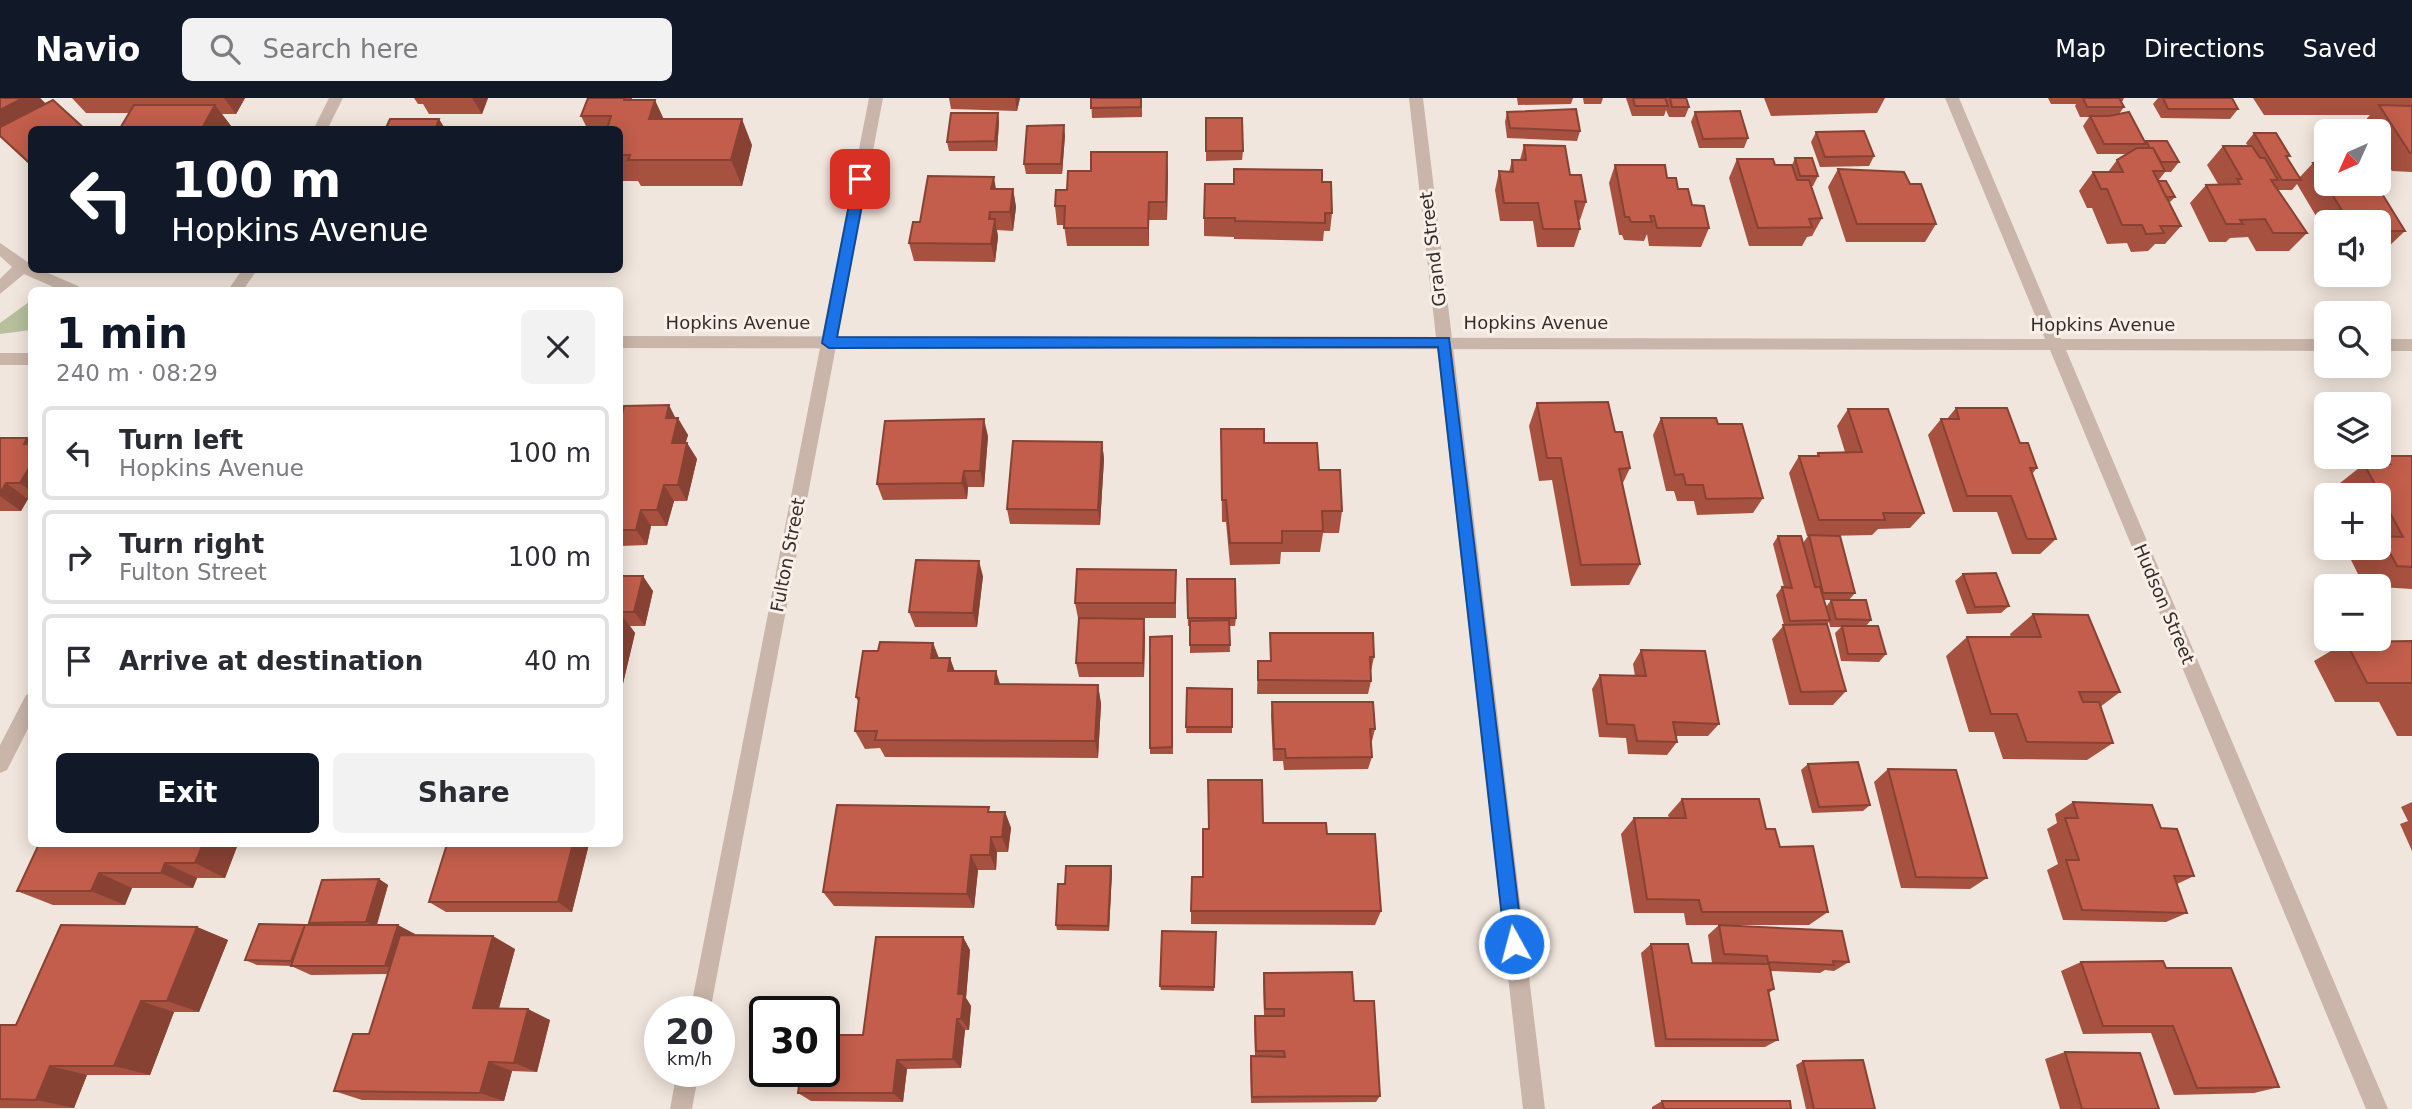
<!DOCTYPE html>
<meta charset="utf-8">
<style>
:root{--surface:#fff;--page:#f2f2f3;--text:#2b2b33;--muted:#7c7c81;--line:#e1e1e2;--accent:#111827}
body{margin:0;font-family:"DejaVu Sans",sans-serif;background:var(--page);color:var(--text);height:100vh;display:flex;flex-direction:column;font-size:26px;white-space:nowrap}
*{box-sizing:border-box;margin:0}
p{font-size:23px;color:var(--muted)}
.icon{flex:none;width:38px;height:38px;fill:none;stroke:currentColor;stroke-width:2;stroke-linecap:round;stroke-linejoin:round}
.map{position:relative;flex:1;overflow:hidden}
.sheet{position:absolute;left:28px;top:189px;width:595px;height:560px;display:flex;flex-direction:column;background:var(--surface);border-radius:10px;box-shadow:0 4px 18px #0003}
.sheet>*{flex:none}
.guide{position:absolute;left:28px;top:28px;width:595px;height:147px;border-radius:10px;box-shadow:0 4px 18px #0003;background:#111827;color:#fff;overflow:hidden}
.needle{width:46px;rotate:225deg}
.controls{position:absolute;left:2314px;top:21px;display:grid;gap:14px}
.controls a{display:grid;place-items:center;width:77px;height:77px;border-radius:10px;background:var(--surface);box-shadow:0 4px 18px #0003;font-size:35px}
.speed{position:absolute;left:644px;top:898px;display:flex;gap:14px;font-size:35px;font-weight:700;text-align:center}
.speed>*{display:grid;place-content:center;width:91px;height:91px;border-radius:50%;background:var(--surface);box-shadow:0 4px 18px #0003;line-height:1}
.speed small{font-size:18px;font-weight:400}
.speed .limit{border:4px solid #111;border-radius:10px;background:#fff;color:#111}
.pin{position:absolute;display:grid;place-items:center;width:60px;height:60px;color:#fff;margin:-30px;border-radius:14px;box-shadow:0 4px 10px #0006}
.me{position:absolute;width:77px;margin:-38px;rotate:353deg;stroke-linejoin:round;filter:drop-shadow(0 0 5px #0008)}
.turn{display:flex;align-items:center;gap:24px;height:147px;padding:0 28px;font-size:32px}
.turn .icon{width:91px;height:91px;stroke-width:2.5}
.turn b{display:block;font-size:49px;line-height:60px}
.round{display:grid;place-items:center;flex:none;width:74px;height:74px;border-radius:10px;background:var(--page)}
.head{display:flex;align-items:center;justify-content:space-between;height:119px;padding:0 28px}
h1{font-size:42px;font-weight:800;line-height:52px;color:var(--accent)}
.button{display:flex;gap:14px;margin-top:auto;padding:14px 28px}
.button a{flex:1;height:80px;border-radius:10px;background:var(--accent);color:#fff;font-size:28px;font-weight:800;line-height:80px;text-align:center}
.button a+a{background:var(--page);color:var(--text)}
ul{padding:0;list-style:none}
li{display:flex;align-items:center;gap:21px;height:94px;margin:0 14px 10px;padding:0 14px;border:4px solid var(--line);border-radius:10px}
li div{flex:1}
li b{display:block;font-size:26px}
li em{font-style:normal}
header{display:flex;align-items:center;gap:42px;box-sizing:border-box;height:98px;padding:0 35px;background:var(--accent);color:#fff}
header strong{font-size:33px}
nav{display:flex;gap:38px;margin-inline-start:auto;font-size:24px}
.search{width:490px;height:63px;background:var(--page);display:flex;align-items:center;gap:18px;box-sizing:border-box;padding:0 24px;border-radius:10px;color:var(--muted);font-size:26px}
.map>svg:first-child{display:block}
.green{fill:#b7c09d}
.lines{fill:none;stroke-linecap:round;stroke-linejoin:round}
.minor{fill:#c9b5a9;fill-rule:evenodd}
.tertiary{fill:#c9b5a9;fill-rule:evenodd}
.wall{fill:#a75140;fill-rule:evenodd}
.shaded-wall{fill:#884234}
.building{fill:#c25e4b;stroke:#884234;stroke-width:2}
.route{fill:#1a73e8;stroke:#114b97;stroke-width:2}
.labels{text-anchor:middle;stroke-width:6;stroke-linejoin:round;paint-order:stroke}
.street-label{font-size:18px;fill:#372c29;stroke:#f9f1e9}
</style>
<header>
<strong>Navio</strong>
<div class="search"><svg class="icon" aria-label="search" viewBox="0 0 24 24"><circle cx="10" cy="10" r="6"/><path d="M15 15l6 6"/></svg>Search here</div>
<nav><a>Map</a><a>Directions</a><a>Saved</a></nav>
</header>
<div class="map">
<svg width="2412" height="1011" viewBox="0 0 2412 1011">
<rect width="100%" height="100%" fill="#f1e6dd"/>
<path class="green" d="M29,204l2,2v26l-31,4v-11z"/>
<g class="lines">
<path class="minor" d="M329,0h14l-16,32h-14z
M869,0h14l-173,914h-20z
M1409,0h14l122,1011h-22z
M242,172h15l-14,20h-15z
M32,595v28l-25,49 -7,3v-28l26,-50z
M677,973h22l-7,38h-22z"/>
<path class="tertiary" d="M1945,0h14l102,241h265v12l-260,-1 322,759h-22l-316,-759 -1430,-2v-12l1425,3z
M0,145l32,22v5h9l37,16 2,4h-20l-36,-16 -24,20v-15l12,-12 -12,-11z
M2378,241h34v12h-34z
M0,255h32v12h-32z"/>
</g>
<path class="wall" d="M40,0l5,5 -13,27v37l-32,-30z
M72,0h173l-9,16h-14l12,16 -105,-17h-43z
M414,0h74l-6,16h-53l-6,-10h-5z
M588,0h44v2l32,19 88,26 -10,41h-101l-3,-5h-18v-51h-32l-7,-14z
M949,0h71l-3,13 -66,-2z
M1091,0h51v19l-50,1z
M1517,0h56l-2,6 -53,1z
M1583,0h20l-2,6h-17z
M1626,0h60l3,9 -4,10h-16l-3,-7 -2,6h-32z
M1764,0h121l-8,15 -106,3z
M2048,0h76l-2,4 2,5 -5,7 26,29 1,-2 33,21 -8,10h-6l-7,9 17,16 -6,6 12,23 -16,18h-10l-7,7 -17,1 -4,-9 -20,1 -15,-36h-5l-8,-17 14,-19h15l9,-12 10,-6h-30l-14,-28 6,-9h-9l-5,-11 1,-2h-25z
M2158,0h74l6,11 -8,10 -69,-1 -8,-14z
M2253,0h159v74l-20,-1 -14,-21v-19h-12l-4,-7 8,-9h-106z
M1507,14l73,19 -3,10 -70,-3 -2,-16z
M1695,14l53,26 -4,10h-45l-8,-26z
M998,15l1,9 -2,29h-48l-2,-9z
M1206,20l37,33 -1,9 -36,1z
M1816,34l58,24 -5,10 -49,1 -9,-25z
M2254,35l36,23 -3,2 12,20 14,-15 92,68 -19,18h-8v-27h-52v11l-29,-49 -5,6h-15l30,43 -18,18h-33l-8,-14 -18,1 -4,4h-17l-19,-39 16,-18 12,-1 -11,-19 16,-19h25l-2,-3z
M1065,37l-3,39h-36l-2,-10z
M1524,47l46,30 16,27 -6,18h-1l1,9 -6,18h-37l-4,-26h-33l-5,-31 4,-19 10,1 3,-12h8z
M1795,60l23,18 -5,10h-2l11,32 -10,18 -5,1 -5,9h-53l-20,-68 8,-19 38,6h17z
M1615,67l52,13 25,27 17,23 -8,19 -52,-1 -2,-12 -3,7 -20,-1 -2,-5h-3l-10,-52z
M1838,71l72,15 26,40 -11,18h-79l-18,-55z
M1168,73l-1,49h-18v26h-82l-3,-21h-7l-2,-19 12,-16z
M1322,84l10,31 -2,18h-6l-1,10 -89,-2v-2l-30,-1v-18l30,-34z
M996,91h17l3,18 -3,24 -16,-1 1,7 -3,25 -81,-1 -5,-18 11,-21z
M1537,305l78,29 15,36 -8,17 18,79 -11,21 -58,1 -19,-106 -13,1 -10,-55z
M1956,310l64,35 17,25 -5,6 24,65 -16,15h-28l-15,-42h-44l-25,-77 13,-16h6z
M1848,311l76,104 -14,15 -32,1 -6,6 -47,1 30,57 -6,7 22,20 -5,6 20,28 -7,8 -38,-1 -6,-28 6,-6h-11l-1,-5 -2,2 19,67 -13,14h-44l-17,-66 12,-14 -8,-30 6,-8h2l-11,-43 5,-8 25,7 5,-7h-1l-18,-63 10,-17h17l2,-3 27,-1 -8,-26zM1824,502h7l-5,7z
M676,320l12,17 -3,8h2l10,16 -10,42h-13l-7,25h-16l-4,19 -27,1v-123z
M1661,320l57,6 45,74 -10,15 -56,2 -3,-14h-17l-3,-10h-8l-13,-56z
M1221,331l43,14 55,27 23,41 -3,22h-16l-3,19h-39l-1,12 -50,1 -4,-43h-4z
M988,338l-4,51h-16l-1,12 -84,1 -6,-16z
M0,340h27l5,4v57h-4l-7,12h-21z
M1102,344l2,17 -4,66 -90,-1 -3,-15z
M2385,358h27v133l-48,-3 -14,-28 14,-10h14v-53h-39l-4,-8 29,-23h10z
M1176,472v48h-98l-3,-15z
M1963,476l46,32 -8,7 -34,1 -12,-33z
M620,478l33,15 -8,35h-15l5,7 -15,63z
M983,478l-6,51h-62l-6,-15z
M1187,481l49,39 -1,8h-6l1,26 -40,1v-27h-2z
M2033,516l87,78 -20,15 13,36 -26,17 -84,-1 -9,-27h-25l-23,-76 21,-19h44l-1,-3z
M1145,535l-1,44h-65l-3,-14z
M1270,535l104,24 -3,14v10l-3,13h-111l1,-33h12z
M1172,538l1,118h-23v-6z
M2412,543v95h-15l-18,-34h-44l-21,-41 32,-19z
M933,545l6,15h11l4,13 47,13 97,1 3,19 -3,54 -213,-1 -5,-9 -15,1 -10,-18 4,-28 -3,-6z
M1641,552l78,74 -11,12h-32l1,6 -10,13 -39,-1 -2,-16 -27,-1 -7,-48 8,-14 35,1 -2,-12z
M1187,590l45,1v44h-46z
M1272,604l103,27 -3,12 -1,1 1,15 -4,12 -84,1 -1,-9h-10l-2,-46z
M1808,666l62,41 -7,6 -51,2 -11,-43z
M1888,671l99,109 -17,11 -69,-1 -27,-106z
M1682,701l84,30 62,83 -19,13h-123l-2,-12h-50l-13,-79 13,-16h35l-1,-3z
M2073,704l88,26 33,48 -17,8 10,29 -21,9 -103,-2 -16,-50 11,-6 -11,-35 10,-6 -2,-9z
M2412,704v49l-12,-27 8,-3 -7,-14z
M991,714h14l6,16 -3,24h-11l-1,18h-18l-4,38 -140,-2 -11,-14z
M1263,725l64,11 54,77 -6,14 -184,-1v-13l12,-34z
M238,746l-13,34h-28l-4,10h-61l-7,17h-72l-36,-14z
M589,746l-17,68h-126l-17,-10z
M1112,774l-3,59 -52,-1 -1,-5 9,-41z
M379,781l9,6 -11,40 38,9v1l100,14 -16,59 51,12 -13,52 -25,-1 -8,30 -142,-1 -28,-9 35,-57 19,-60 -77,1 -20,-9 -34,-1 -12,-5 69,-35 -5,-2z
M1719,827l130,37 -15,9 -9,-1 -5,3 -49,-2 3,18 -5,4 9,47 -13,7h-110l-14,-94 10,-9 41,19h20l-4,-28z
M197,829l31,13 -29,72h-25l-24,63h-63l-13,33h-74v-83h16z
M1216,834l-2,59 -53,-1 -1,-4z
M963,839l7,13 -4,48 5,8 -2,24h-4l-4,38 -54,1 -4,33 -92,-1 -13,-8 65,-58z
M2081,864l85,6 113,119 -25,6 -80,2 -23,-62 -68,1 -22,-63z
M1264,875l90,28 26,95 -4,6 -125,1 -1,-40 1,-7h4l-1,-33 1,-7h9l-1,-35z
M2065,954l94,57h-99l-15,-50z
M1803,963l72,48h-69l-10,-44z
M1662,1003l129,8h-139v-2z"/>
<path class="shaded-wall" d="M23,0h17l13,13 -53,22v-23z
M224,0h21l-9,16z
M472,0h16l-6,16z
M1015,0h5l-3,13z
M655,2l12,26 -18,-7z
M215,7l19,25h-33z
M998,15l1,9 -2,29 -2,-10z
M439,21l7,11h-11z
M742,21l10,26 -10,41 -11,-26z
M1064,27l1,10 -3,39 -1,-10z
M1167,54l1,19 -1,49 -1,-18z
M994,79l3,18 -6,-6z
M1013,91l3,18 -3,24 -3,-19z
M1149,104v44l-1,-18z
M990,114l3,18 2,-11 3,18 -3,25 -4,-18 -2,-25z
M669,307l8,16 1,-3 10,17 -7,25 -9,-17 -6,-25z
M984,321l4,17 -4,51 -4,-16z
M27,340l5,4v8l-8,-6z
M1102,344l2,17 -4,66 -2,-15z
M687,345l10,16 -10,42 -9,-16z
M32,365v29l-12,-9z
M964,373l4,16 -1,12 -5,-16z
M6,385l22,16 -7,12 -21,-15v-3z
M664,387l10,16 -7,25 -10,-16z
M641,412l10,16 -4,19 -11,-15z
M979,463l4,15 -6,51 -4,-14z
M643,478l10,15 -8,35 -11,-14z
M620,515l15,20 -15,63z
M1144,521l1,14 -1,44 -1,-14z
M933,545l7,19 -9,-4z
M950,560l7,19 -9,-6z
M996,573l6,19 -7,-6z
M1098,587l3,19 -3,54 -3,-17z
M1005,714l6,16 -3,24 -6,-15z
M991,739l6,15 -1,18 -6,-15z
M203,746h35l-13,34 -30,-15z
M573,746h16l-17,68 -14,-10z
M971,757l7,15 -4,38 -7,-14z
M165,765l32,15 -4,10 -32,-15z
M1111,768l1,6 -3,59 -1,-5z
M99,775l33,15 -7,17 -34,-14z
M379,781l9,6 -12,42 -10,-5z
M398,827l17,9 -12,40 -18,-8z
M197,829l31,13 -29,72 -32,-11z
M493,838l22,13 -19,70 -23,-11z
M963,839l7,13 -4,48 5,8 -2,24 -8,-11 -3,-25z
M141,903l33,11 -24,63 -36,-9z
M528,911l22,11 -13,52 -23,-9z
M957,921l8,11 -4,38 -8,-9z
M897,962l10,9 -4,33 -10,-9z
M489,964l23,9 -8,30 -24,-8z
M50,968l37,9 -13,33 -38,-8z"/>
<path class="building" d="M0,0h23l-23,12z
M588,0h36v2h31l-6,19h93l-11,41h-103l2,-5h-10v-25l-13,-1 4,-13h-30z
M1091,0h50v9l-50,1z
M1633,0h32l3,8h-33z
M1670,0h16l3,9h-17z
M2083,0h36l5,9h-37z
M2163,0h69l6,11h-70z
M53,2l33,30h-54v35l-32,-29v-9z
M134,7h81l-14,25h-82z
M2379,7l33,1v47h-2z
M1576,11l4,22 -70,-3 -3,-16z
M1740,13l8,27 -45,1 -8,-27z
M2129,14l17,32h-42l-14,-28h19z
M951,15h47l-3,28 -48,1z
M1206,20h36l1,33h-37z
M390,21h49l-4,11h-50z
M1064,27l-3,39h-37l3,-38z
M1864,33l10,25 -49,1 -9,-25z
M2254,35h22l14,23h-4l15,24h-19z
M2146,43h21l12,21h-18l-8,-14h-3z
M1524,47l41,1 5,29h11l5,27 -11,-1 5,28h-37l-5,-26h-34l-5,-32 14,1 -1,-12h14z
M2223,48h29l8,12h5l13,22h-7l36,53h-34l-8,-14 -25,1 3,4h-17l-20,-39 34,-1 -3,-5h5z
M2137,50h16l12,23h-12l28,55h-21l4,7 -18,1 -4,-9h-20l-15,-36h-6l-8,-17h30l-6,-12z
M1091,54h76l-1,50h-17l-1,26h-84l1,-22h-10l1,-16h11l1,-19h23z
M1795,60h17l6,18h-18z
M1737,61h36l2,6h17l5,15h12l13,38 -13,1 3,8 -54,1z
M2313,65h13v21h50l29,47h-27v-9h-29z
M1615,67h50l2,13h9l2,11h10l4,16 12,1 5,22h-52l-3,-12h-4l2,6h-21l-2,-5h-4z
M1234,71l88,1v12h9l1,31h-7v10l-90,-2v-3h-31l1,-34h29z
M1838,71l66,3 6,12h11l15,40h-79z
M928,78l66,1 -3,12h22l-3,23h-20l-1,7h6l-4,25 -82,-1 4,-21h7z
M2158,83h8l9,16h-9z
M1608,304l7,30h7l8,36 -11,1 21,95 -59,1 -20,-107h-14l-10,-55z
M669,307l-3,13h12l-6,25h15l-9,42h-14l-7,25h-16l-5,20h-16v-107l4,-17z
M1956,310h51l13,35h8l9,25h-7l26,71h-29l-16,-43h-44l-26,-77h18z
M1848,311h40l36,104h-41l2,7h-66l-20,-64h20l-1,-3 44,-1z
M1661,320h55l2,6h24l21,74 -57,1 -3,-14h-17l-3,-11 -8,1z
M984,321l-4,52h-16l-2,12 -85,1 8,-63z
M1221,331h43v14h53l2,27h21l2,41h-20l1,20h-41v12h-52l-4,-43h-4z
M0,340h27l-3,6h8v19l-12,20h-14l-6,10z
M1013,343l89,1 -4,68 -91,-1z
M2385,358h27v111l-15,-1 -16,-30 22,1 -39,-73h26z
M1809,437l31,1 15,57h-32z
M1778,438h23l14,51h5l10,33 -40,1 -8,-34 10,1z
M916,462l63,1 -6,52 -64,-1z
M1077,471l99,1 -1,33h-100z
M1996,475l13,33 -34,1 -12,-33z
M620,478h23l-9,36h-14z
M1187,481h48l1,39h-48z
M1831,502h35l5,20 -35,-1z
M2033,516l55,1 32,77h-41l4,10h16l14,41 -86,-1 -10,-28h-26l-24,-77h74z
M1079,520l65,1 -1,44h-67z
M1229,522l1,25h-40v-24z
M1827,526l19,67 -45,1 -18,-67z
M1842,528h36l8,28h-38z
M1270,535h103l1,24h-4l1,24 -113,-1v-19h13z
M1172,538v111l-22,1v-111z
M2412,543v42h-45l-21,-41z
M880,544l53,1 -2,15h19l-2,13h48l-1,13 103,1 -3,56 -220,-1 2,-9h-22l4,-33 -3,-1 7,-46h15z
M1641,552l64,1 14,73 -46,-2 4,20 -40,-1 -3,-16 -27,-1 -7,-49 46,1z
M1187,590l45,1v38h-46z
M1272,604h101l2,27h-5l2,28 -86,1 -1,-9h-11z
M1858,664l12,43 -51,2 -11,-43z
M1888,671l68,1 31,108 -71,-1z
M1208,682h54l1,43h63l1,11h48l6,77h-190l1,-34h11v-48h6z
M1682,701h77l7,30h9l5,18 33,-1 15,66h-126l-3,-12 -52,-1 -13,-81h52z
M2073,704l79,3 9,23 16,1 17,47h-20l13,37 -105,-3 -16,-50h13l-14,-42h13z
M837,707l152,2 -1,5h17l-3,25h-11l-1,18h-19l-4,39 -144,-2z
M39,746h164l-8,19h-30l-4,10h-62l-8,18h-74z
M447,746h126l-15,58h-129z
M1066,768h45l-3,60 -52,-1 2,-41h7z
M379,781l-13,43 -57,1 13,-43z
M259,826l46,1 -14,36 -46,-1z
M61,827l136,2 -30,74h-26l-27,65h-64l-14,34 -36,-1v-74h16z
M305,827h93l-13,41h-94z
M1719,827l123,6 7,31 -16,-1 1,4 -66,-3 -1,-6 -43,-2z
M1162,833l54,1 -2,55 -54,-1z
M400,837l93,1 -20,72 55,1 -14,54 -25,-1 -9,31 -146,-2 19,-57h16z
M876,839h87l-5,57h6l-3,25h-4l-4,40 -56,1 -4,33h-95l3,-22h23v-36h39z
M1651,846h37l4,19 77,1 5,25 -6,1 10,50 -112,-1z
M2163,863l3,7h65l48,119 -82,1 -24,-62h-70l-22,-64z
M1352,874l2,29h20l6,95 -128,1 -1,-41 34,1 -1,-6h-28l-1,-35h29v-7h-19l-1,-36z
M2065,954l75,1 19,56h-77z
M1863,962l12,49h-61l-11,-48z
M1662,1003h128l1,8h-127z"/>
<path class="route" d="M860,77l7,4 -30,158 612,1 74,606 -2,7 -7,2 -6,-2 -3,-7 -67,-597 -609,1 -7,-5 32,-164z"/>
<g class="labels">
<g class="street-label">
<text transform="translate(1433 151) rotate(-97)" y="6">Grand Street</text>
<text x="738" y="231">Hopkins Avenue</text>
<text x="1536" y="231">Hopkins Avenue</text>
<text x="2103" y="233">Hopkins Avenue</text>
<text transform="translate(788 457) rotate(-79)" y="6">Fulton Street</text>
<text transform="translate(2164 506) rotate(67)" y="6">Hudson Street</text>
</g>
</g>
</svg>
<div class="controls">
<a><svg class="needle" viewBox="-14 -14 28 28"><path d="M0-13l5 13h-10z" fill="#e53935"/><path d="M0 13l5-13h-10z" fill="#7c7c81"/></svg></a>
<a><svg class="icon" aria-label="sound" viewBox="0 0 24 24"><path d="M4 9h4l5-4v14l-5-4H4zM17 9q2 3 0 6"/></svg></a>
<a><svg class="icon" aria-label="search" viewBox="0 0 24 24"><circle cx="10" cy="10" r="6"/><path d="M15 15l6 6"/></svg></a>
<a><svg class="icon" aria-label="layers" viewBox="0 0 24 24"><path d="M12 4l9 5-9 5-9-5zM3 14l9 5 9-5"/></svg></a>
<a>+</a>
<a>−</a>
</div>
<div class="speed"><div>20<small>km/h</small></div><div class="limit">30</div></div>
<div class="pin" style="left:860px;top:81px;background:#d93025"><svg class="icon" aria-label="arrive" viewBox="0 0 24 24"><path d="M6 21V4h12l-3 4 3 4H6"/></svg></div>
<svg class="me" style="left:1514px;top:846px" viewBox="-20 -20 40 40"><circle r="17" fill="#1a73e8" stroke="#fff" stroke-width="3"/><path d="M0-11L8 9 0 5-8 9z" fill="#fff"/></svg>
<div class="guide">
<div class="turn"><svg class="icon" aria-label="left" viewBox="0 0 24 24"><path d="M17 20v-9H6M10 6l-5 5 5 5"/></svg><div><b>100 m</b>Hopkins Avenue</div></div>
</div>
<section class="sheet">
<div class="head"><div><h1>1 min</h1><p>240 m · 08:29</p></div><a class="round"><svg class="icon" aria-label="close" viewBox="0 0 24 24"><path d="M6 6l12 12M18 6L6 18"/></svg></a></div>
<ul>
<li><svg class="icon" aria-label="left" viewBox="0 0 24 24"><path d="M17 20v-9H6M10 6l-5 5 5 5"/></svg><div><b>Turn left</b><p>Hopkins Avenue</p></div><em>100 m</em></li>
<li><svg class="icon" aria-label="right" viewBox="0 0 24 24"><path d="M7 20v-9h11M14 6l5 5-5 5"/></svg><div><b>Turn right</b><p>Fulton Street</p></div><em>100 m</em></li>
<li><svg class="icon" aria-label="arrive" viewBox="0 0 24 24"><path d="M6 21V4h12l-3 4 3 4H6"/></svg><div><b>Arrive at destination</b></div><em>40 m</em></li>
</ul>
<div class="button"><a>Exit</a><a>Share</a></div>
</section>
</div>
